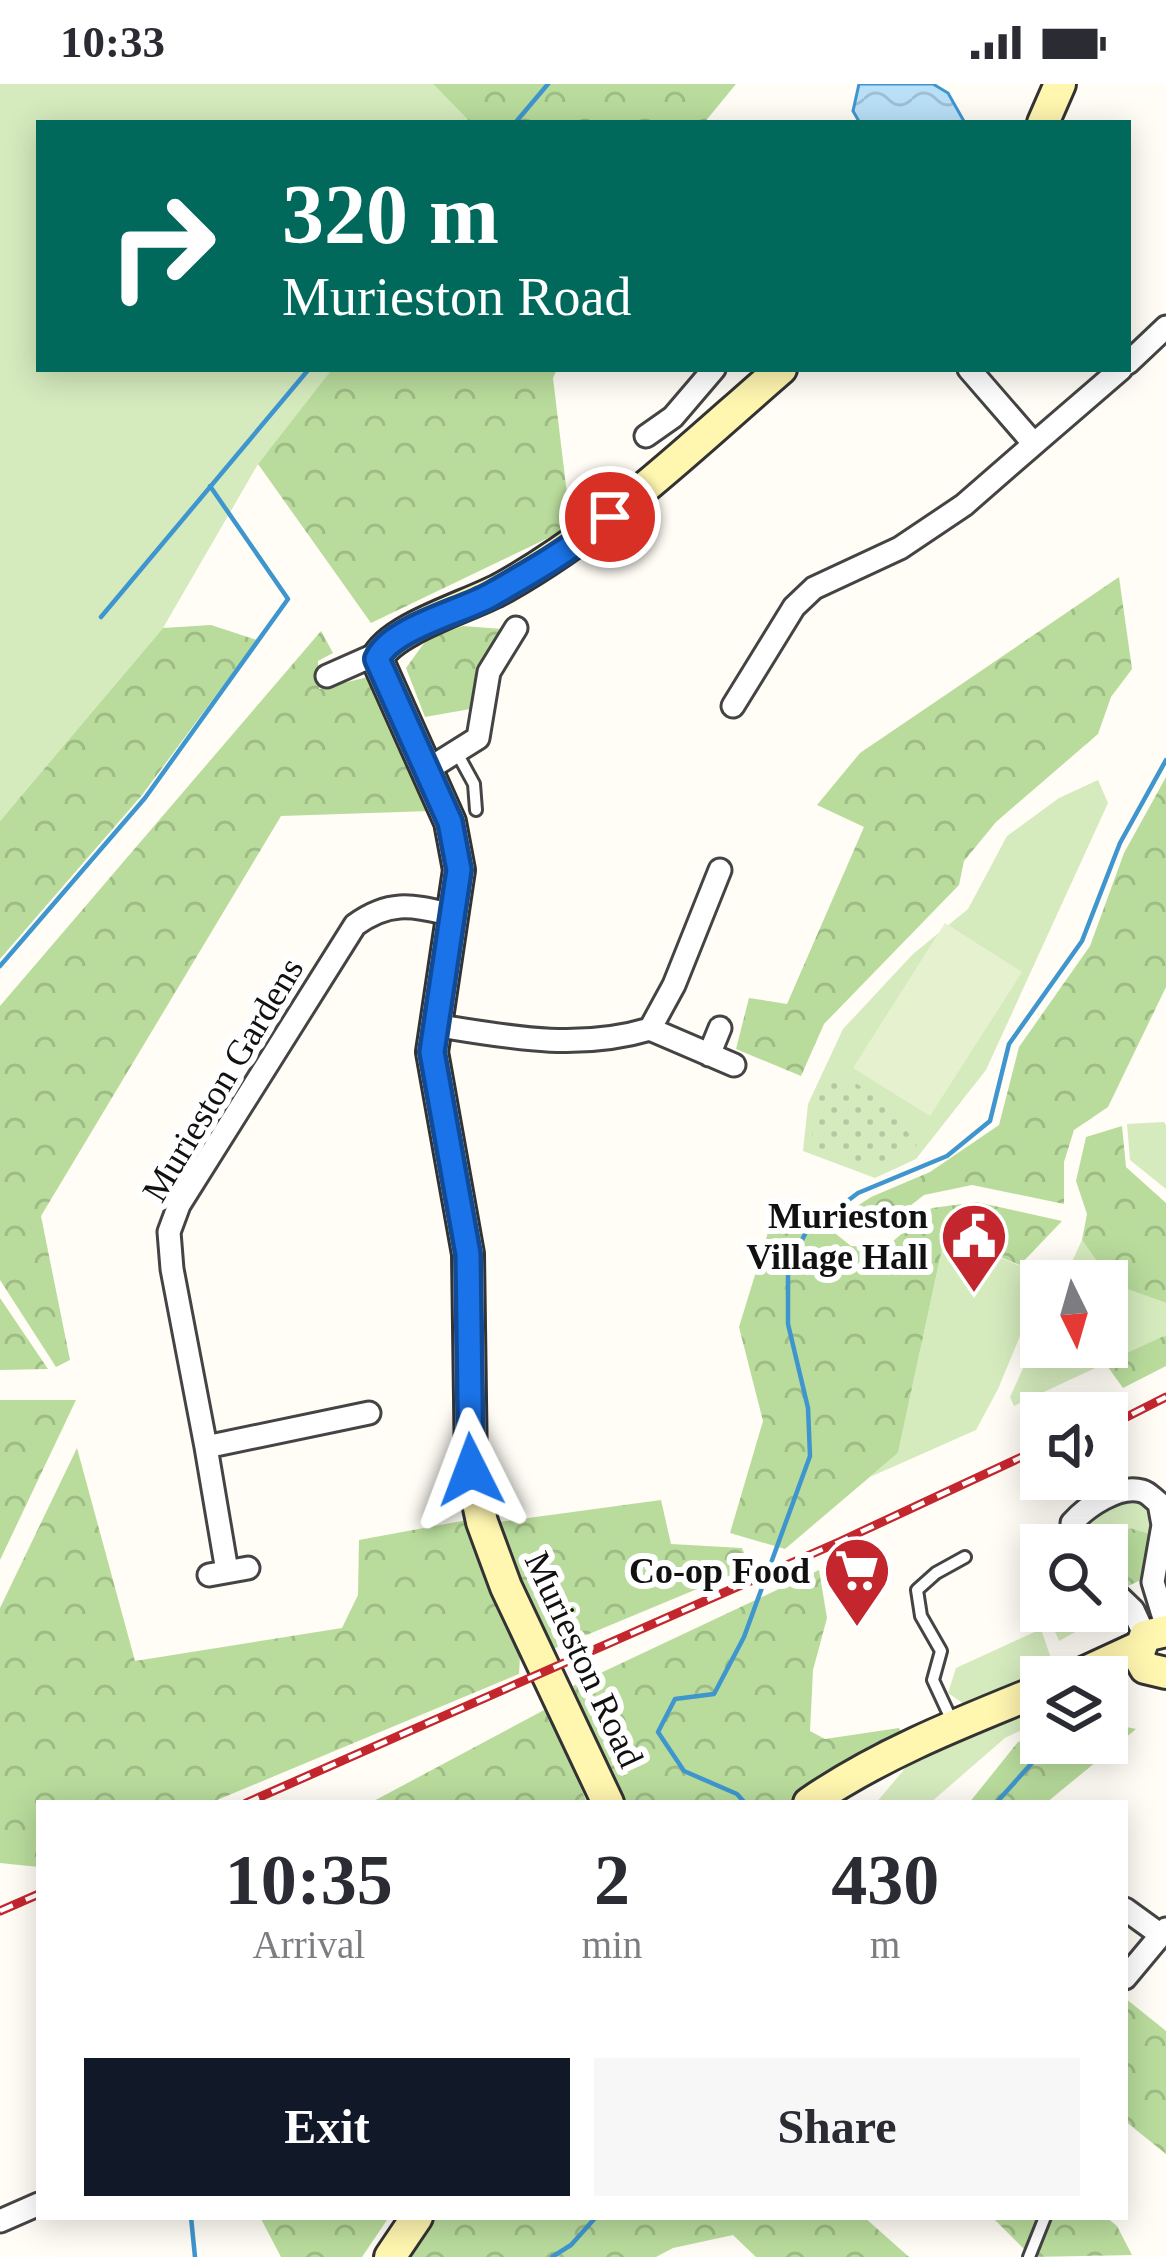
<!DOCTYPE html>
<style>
:root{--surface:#fff;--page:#f7f7f7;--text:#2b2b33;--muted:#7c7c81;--accent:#111827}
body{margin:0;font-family:"Times New Roman",serif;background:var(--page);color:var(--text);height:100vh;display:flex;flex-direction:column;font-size:45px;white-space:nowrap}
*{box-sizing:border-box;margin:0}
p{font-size:39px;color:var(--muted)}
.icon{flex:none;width:66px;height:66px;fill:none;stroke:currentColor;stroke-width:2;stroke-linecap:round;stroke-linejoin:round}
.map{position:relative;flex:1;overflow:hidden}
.details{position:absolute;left:36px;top:1716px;width:1092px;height:420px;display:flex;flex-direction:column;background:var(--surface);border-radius:0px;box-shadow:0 6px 30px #0003}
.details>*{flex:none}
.hud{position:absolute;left:36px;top:36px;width:1095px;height:252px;border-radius:0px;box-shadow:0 6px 30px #0003;background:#00695c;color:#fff;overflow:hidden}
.needle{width:78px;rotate:175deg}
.fabs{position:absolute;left:1020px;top:1176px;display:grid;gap:24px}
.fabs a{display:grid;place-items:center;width:108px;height:108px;border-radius:0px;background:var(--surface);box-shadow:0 6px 30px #0003;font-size:60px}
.pin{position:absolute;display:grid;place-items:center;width:102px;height:102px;color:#fff;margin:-51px;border:6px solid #fff;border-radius:50%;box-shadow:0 3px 12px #0007}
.me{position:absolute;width:132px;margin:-66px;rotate:357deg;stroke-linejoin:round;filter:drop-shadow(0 0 9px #0008)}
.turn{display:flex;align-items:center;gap:42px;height:252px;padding:0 48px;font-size:54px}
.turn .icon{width:156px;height:156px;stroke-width:2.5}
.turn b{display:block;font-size:84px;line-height:102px}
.eta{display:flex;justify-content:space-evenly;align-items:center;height:204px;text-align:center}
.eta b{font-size:72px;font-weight:600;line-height:84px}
.cta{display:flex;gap:24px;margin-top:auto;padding:24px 48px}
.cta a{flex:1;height:138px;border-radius:0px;background:var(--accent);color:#fff;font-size:48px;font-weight:600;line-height:138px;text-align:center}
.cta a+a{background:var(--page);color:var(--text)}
.status{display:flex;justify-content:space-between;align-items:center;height:84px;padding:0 60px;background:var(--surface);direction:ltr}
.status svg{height:33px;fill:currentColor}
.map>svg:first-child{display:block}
.grass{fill:#d5ebbd}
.forest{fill:url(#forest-crowns)}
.park{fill:url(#park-dots)}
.pitch{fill:#e6f2cf}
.water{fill:url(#water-waves);stroke:#3f96cf;stroke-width:3}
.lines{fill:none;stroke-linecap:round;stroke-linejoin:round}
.stream{stroke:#3f96cf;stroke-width:4.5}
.lane-casing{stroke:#444;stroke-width:16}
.street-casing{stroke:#444;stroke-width:27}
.secondary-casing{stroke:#333;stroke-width:36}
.lane{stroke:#fff;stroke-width:10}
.street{stroke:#fff;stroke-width:21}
.secondary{stroke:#fff6b0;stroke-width:30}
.rail-casing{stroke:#c4262e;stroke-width:9}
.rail{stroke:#fff;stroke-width:4.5;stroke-dasharray:14;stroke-linecap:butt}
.route-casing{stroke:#114b97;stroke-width:30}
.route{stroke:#1a73e8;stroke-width:21}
.labels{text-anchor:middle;stroke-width:12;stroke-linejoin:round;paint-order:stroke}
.street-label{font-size:36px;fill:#111;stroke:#fff}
.poi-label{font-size:36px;font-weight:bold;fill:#111;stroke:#fff;text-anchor:end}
</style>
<div class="status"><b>10:33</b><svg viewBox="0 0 49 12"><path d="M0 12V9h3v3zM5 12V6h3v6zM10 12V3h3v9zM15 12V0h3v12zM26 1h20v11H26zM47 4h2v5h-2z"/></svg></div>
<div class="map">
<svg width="1166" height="2173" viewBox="0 0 1166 2173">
<defs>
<pattern id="forest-crowns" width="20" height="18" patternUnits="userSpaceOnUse" patternTransform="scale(3)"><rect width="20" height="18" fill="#b9dc9c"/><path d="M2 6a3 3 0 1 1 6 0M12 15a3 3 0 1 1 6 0" fill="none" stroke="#9ebc85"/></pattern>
<pattern id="park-dots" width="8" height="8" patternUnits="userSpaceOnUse" patternTransform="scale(3)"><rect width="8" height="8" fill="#d5ebbd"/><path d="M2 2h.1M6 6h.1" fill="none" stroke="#b6c8a1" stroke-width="1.8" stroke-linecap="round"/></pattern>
<pattern id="water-waves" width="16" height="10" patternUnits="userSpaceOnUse" patternTransform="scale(3)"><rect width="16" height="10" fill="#b9e0f7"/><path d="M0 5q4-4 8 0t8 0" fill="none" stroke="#9ebfd3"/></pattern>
</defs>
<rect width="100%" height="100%" fill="#fffdf5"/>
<path class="grass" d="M0,0h433l38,39h-432v246h293l-74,95 -95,164 -163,193z
M1098,696l10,23 -122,267 -70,89 -41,19 -72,-27 5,-47 35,-75 70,-75 55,-45 39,-73 52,-38z
M1164,1038l2,3v64l-36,-29 -3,-36z
M945,1151l100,41 -47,113 -22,41 -106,47 28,-24z
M1082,1156l31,44 53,19v32l-152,71 -4,-9 31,-68v18h66v-66h-44z
M1125,1416l17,1 10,14 -2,19 -20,-6 -28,9 -4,8h-13l-4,-20z
M1055,1527h28l16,8 -40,22 -8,-19z
M1041,1545l14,41 -88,36 -19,-13 8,-25z
M1041,1622v15l-36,17 -75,65h-54l36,-43z"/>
<path class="forest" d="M433,0h303l-32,39h-233z
M332,285h225l-4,9 18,149 -200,96 -113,-159z
M1119,493l13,92 -21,28 -13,37 -102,88 -32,39 -5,24 -135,139 -23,52 -65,-27 13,-51 38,6 77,-177 -47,-22 43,-52z
M211,541l46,15 -115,155 -142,164v-138l163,-193z
M463,542l39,3 -21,43 -5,36 -51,9 -19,-49 21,-29z
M321,547l12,22 -15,8 1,28 49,-12 62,134 -149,5 -240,400 29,144 -14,7 -56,-87v-274z
M1166,693v210l-58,120 -34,23 -10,32v42l-92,-19 -48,10 -37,29 -21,5 -27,-11 32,-21 59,-25 69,-47 20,-78 71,-101 34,-93z
M1122,1042l4,41 40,36v100l-53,-19 -31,-44 5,-26 -11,-33 10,-44z
M778,1116l48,26 25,20 34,2 47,-40 45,-6 85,19 -42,44 -75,-30 -47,218 -113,96 -55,-16 33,-112 -24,-94z
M0,1214l48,71 -48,1z
M1166,1251v31l-43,22 -18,-25z
M0,1316h76l-76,160z
M77,1364l58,213 207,-33 16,-33 1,-55 108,-20 54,118 -2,36 -309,129h-171v64l-39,-4v-255z
M661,1416l10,44 71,4 8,19 -197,82 -30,-52 -31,-74z
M1130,1444l20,6 -3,43 -23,11 -17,-14v-29h-9l4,-8z
M819,1486l8,48 -14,52 -3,61 15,8 74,-11 5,10 -113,65h-170l-48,-117z
M548,1624l39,95h-217z
M1107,1639l29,6 -90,74h-77l49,-61 23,-7v8h66z
M1125,1914l41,33v123l-41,-33z
M260,2133h129l-27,40h-81z
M434,2133h430l45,40h-153l-23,-22 -60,13 -17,9h-247z
M992,2133h114l11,9 15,29 -100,2z"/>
<path class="park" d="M836,988l48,28 33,45 -31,27 -74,-25 2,-50z"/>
<path class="pitch" d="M945,839l77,49 -92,144 -77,-48z"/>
<path class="water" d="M859,0h74l15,9 17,30h-105l-7,-12z"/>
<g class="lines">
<path class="stream" d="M515,39l33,-39
M101,533l208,-248
M0,882l145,-168 143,-199 -78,-113
M745,1719l-8,-9 -53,-23 -26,-39 17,-33 39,-5 30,-57 66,-181 -2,-48 -20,-84v-56l18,-36 52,-39 89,-37 43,-35 19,-77 73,-103 38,-98 46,-83
M996,1719l53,-59
M191,2133l4,40
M552,2173l19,-12 25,-28"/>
<defs>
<path id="lane" d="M457,669l17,31 2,26
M952,1637l-19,-41 8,-29 -20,-35 -4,-26 19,-17 29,-16
M1029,2173l16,-40"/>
<path id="street" d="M1128,279l38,-36
M969,285l65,75 87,-75
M646,352l27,-19 41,-48
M327,592l52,-23
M733,622l61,-99 20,-19 86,-40 64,-43 70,-61
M427,686l51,-32 11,-66 27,-44
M434,941c74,12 143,26 216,4l24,-44 46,-115
M650,945l84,36
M709,971l11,-27
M369,1329l-163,34 -34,-178 -3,-37 10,-27 176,-280c36,-26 58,-19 99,-10
M206,1363l21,124
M1075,1461l-3,-22c14,-16 47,-39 70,-32 7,2 11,8 17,12l4,22 -10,57 13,43
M209,1491l39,-7
M1107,1501l26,25 12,26
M1125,1825l36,26
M1125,1894l41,-49
M0,2137l39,-17"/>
<path id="secondary" d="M1043,39l17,-39
M1166,1547l-21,5 -7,19 7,13 21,5
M1074,1593l65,-30
M608,1719l-102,-216 -24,-65 -11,-52 -3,-216 -36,-202 27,-182 -9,-48 -73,-163c14,-31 96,-54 127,-72 103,-58 188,-141 277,-218
M809,1719c71,-49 153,-81 232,-113
M390,2173l27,-40"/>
</defs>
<use href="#lane" class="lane-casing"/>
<use href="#street" class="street-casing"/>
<use href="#secondary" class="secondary-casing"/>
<use href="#lane" class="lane"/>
<use href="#street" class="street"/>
<use href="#secondary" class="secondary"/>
<defs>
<path id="rail" d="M1107,1343l59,-30
M246,1719l593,-261 202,-94
M0,1827l39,-17"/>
</defs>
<use href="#rail" class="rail-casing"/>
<use href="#rail" class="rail"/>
</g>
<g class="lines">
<defs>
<path id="route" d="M471,1386l-3,-216 -36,-202 27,-182 -9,-48 -73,-163c14,-31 84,-47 114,-64 42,-24 82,-47 119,-78"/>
</defs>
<use href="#route" class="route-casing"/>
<use href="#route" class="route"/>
</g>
<defs>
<symbol id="civic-pin" viewBox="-11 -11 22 30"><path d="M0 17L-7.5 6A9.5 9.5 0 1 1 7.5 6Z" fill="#c4262e" stroke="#fff"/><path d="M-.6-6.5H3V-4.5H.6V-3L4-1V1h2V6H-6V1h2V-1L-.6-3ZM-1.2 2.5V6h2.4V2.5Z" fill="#fff"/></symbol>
<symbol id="supermarket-pin" viewBox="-11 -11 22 30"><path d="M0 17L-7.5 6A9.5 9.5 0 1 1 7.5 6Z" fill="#c4262e" stroke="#fff"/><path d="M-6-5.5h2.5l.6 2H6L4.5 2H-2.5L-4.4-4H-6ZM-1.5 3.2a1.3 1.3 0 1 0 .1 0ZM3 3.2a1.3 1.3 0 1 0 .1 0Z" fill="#fff"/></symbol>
</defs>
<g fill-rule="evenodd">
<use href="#civic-pin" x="936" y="1114" width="76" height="104"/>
<use href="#supermarket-pin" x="819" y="1448" width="76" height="104"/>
</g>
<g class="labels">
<g class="street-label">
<text transform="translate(222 995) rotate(-59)" y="13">Murieston Gardens</text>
<text transform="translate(585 1575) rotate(65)" y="13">Murieston Road</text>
</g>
<g class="poi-label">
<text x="928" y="1144">Murieston<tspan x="928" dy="41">Village Hall</tspan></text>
<text x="810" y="1499">Co-op Food</text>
</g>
</g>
</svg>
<div class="fabs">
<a><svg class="needle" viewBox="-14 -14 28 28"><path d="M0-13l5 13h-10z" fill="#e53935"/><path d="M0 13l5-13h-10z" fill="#7c7c81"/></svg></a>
<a><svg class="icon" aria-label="sound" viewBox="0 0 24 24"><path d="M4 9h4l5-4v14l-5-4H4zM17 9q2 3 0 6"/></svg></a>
<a><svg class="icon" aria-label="search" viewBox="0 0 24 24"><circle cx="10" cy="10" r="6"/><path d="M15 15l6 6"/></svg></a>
<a><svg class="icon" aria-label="layers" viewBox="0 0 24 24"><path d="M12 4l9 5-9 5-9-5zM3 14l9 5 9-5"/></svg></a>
</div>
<div class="pin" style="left:610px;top:433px;background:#d93025"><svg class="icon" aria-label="arrive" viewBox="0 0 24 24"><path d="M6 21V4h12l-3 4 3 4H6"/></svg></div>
<svg class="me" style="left:471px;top:1386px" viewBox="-20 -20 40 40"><path d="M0-17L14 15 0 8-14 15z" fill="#1a73e8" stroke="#fff" stroke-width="4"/></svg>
<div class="hud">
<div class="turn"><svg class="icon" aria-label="right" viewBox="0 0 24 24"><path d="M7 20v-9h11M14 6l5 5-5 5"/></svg><div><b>320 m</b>Murieston Road</div></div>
</div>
<section class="details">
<div class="eta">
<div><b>10:35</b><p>Arrival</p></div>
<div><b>2</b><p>min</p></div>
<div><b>430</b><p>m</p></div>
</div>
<div class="cta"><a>Exit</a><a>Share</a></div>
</section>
</div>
